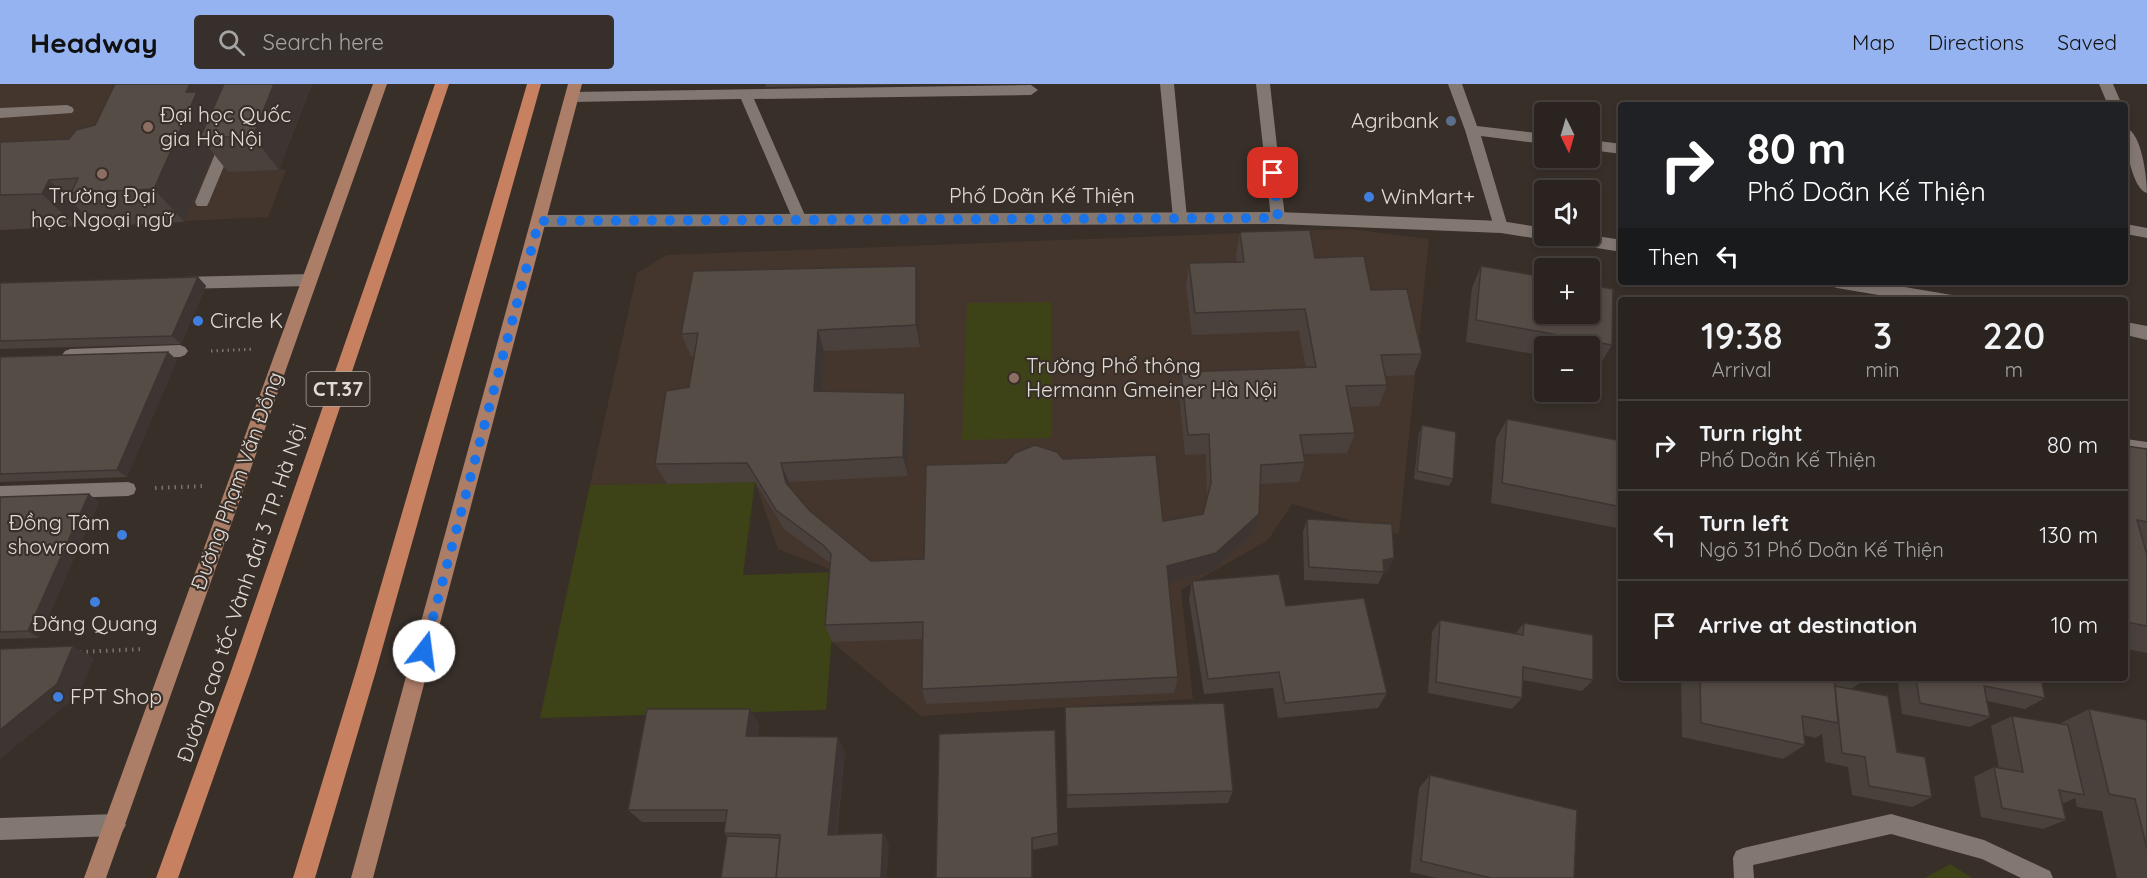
<!DOCTYPE html>
<meta charset="utf-8">
<style>
:root{--surface:#2a231f;--page:#362f2c;--text:#f1f3f6;--muted:#a5a4a4;--line:#46403d;--accent:#95b2f1}
body{margin:0;font-family:Quicksand,sans-serif;background:var(--page);color:var(--text);height:100vh;display:flex;flex-direction:column;font-size:22px;white-space:nowrap}
*{box-sizing:border-box;margin:0}
p{font-size:20px;color:var(--muted)}
.icon{flex:none;width:33px;height:33px;fill:none;stroke:currentColor;stroke-width:2;stroke-linecap:round;stroke-linejoin:round}
.map{position:relative;flex:1;overflow:hidden}
.sheet{position:absolute;left:1618px;top:213px;width:510px;height:384px;display:flex;flex-direction:column;background:var(--surface);border-radius:6px;box-shadow:0 3px 9px #0003,0 0 0 2px var(--line)}
.sheet>*{flex:none}
.guide{position:absolute;left:1618px;top:18px;width:510px;height:183px;border-radius:6px;box-shadow:0 3px 9px #0003,0 0 0 2px var(--line);background:#202124;color:#fff;overflow:hidden}
.needle{width:39px;rotate:175deg}
.tools{position:absolute;left:1534px;top:18px;display:grid;gap:12px}
.tools a{display:grid;place-items:center;width:66px;height:66px;border-radius:6px;background:var(--surface);box-shadow:0 3px 9px #0003,0 0 0 2px var(--line);font-size:30px}
.pin{position:absolute;display:grid;place-items:center;width:51px;height:51px;color:#fff;margin:-26px;border-radius:12px;box-shadow:0 3px 9px #0006}
.me{position:absolute;width:66px;margin:-33px;rotate:15deg;stroke-linejoin:round;filter:drop-shadow(0 0 4px #0008)}
.turn{display:flex;align-items:center;gap:21px;height:126px;padding:0 30px;font-size:27px}
.turn .icon{width:78px;height:78px;stroke-width:2.5}
.turn b{display:block;font-size:42px;line-height:51px}
.then{display:flex;align-items:center;height:57px;padding:0 30px;background:#0003;gap:12px;font-size:22px}
.eta{display:flex;justify-content:space-evenly;align-items:center;height:102px;text-align:center}
.eta b{font-size:36px;font-weight:600;line-height:42px}
ul{padding:0;list-style:none}
li{display:flex;align-items:center;gap:18px;height:90px;padding:0 30px;border-top:2px solid var(--line)}
li div{flex:1}
li b{display:block;font-size:22px}
li em{font-style:normal}
header{display:flex;align-items:center;gap:36px;box-sizing:border-box;height:84px;padding:0 30px;background:var(--accent);color:#111}
header strong{font-size:28px}
nav{display:flex;gap:33px;margin-inline-start:auto;font-size:21px}
.search{width:420px;height:54px;background:var(--page);display:flex;align-items:center;gap:15px;box-sizing:border-box;padding:0 21px;border-radius:6px;color:var(--muted);font-size:22px}
.map>svg:first-child{display:block}
.built{fill:#45362d}
.green{fill:#3e4217}
.lines{fill:none;stroke-linecap:round;stroke-linejoin:round}
.path-far1{stroke:#7b746e;stroke-width:3;stroke-dasharray:1.5 4;stroke-linecap:butt}
.path{stroke:#7b746e;stroke-width:4;stroke-dasharray:1.5 5;stroke-linecap:butt}
.lane{fill:#827771;fill-rule:evenodd}
.secondary{fill:#827771;fill-rule:evenodd}
.primary{fill:#ac7d67;fill-rule:evenodd}
.highway{fill:#c88160;fill-rule:evenodd}
.wall{fill:#4a413c}
.shaded-wall{fill:#3c3531}
.building{fill:#564c46;stroke:#3c3531;stroke-width:1.5}
.route{stroke:#1a73e8;stroke-width:10;stroke-dasharray:0 18}
.service-dot{fill:#5c6f8a;stroke:#382f29;stroke-width:2}
.education-dot{fill:#8d6e63;stroke:#382f29;stroke-width:2}
.shop-dot{fill:#3f7fe0;stroke:#382f29;stroke-width:2}
.labels{text-anchor:middle;stroke-width:4.5;stroke-linejoin:round;paint-order:stroke}
.shield{fill:#382f29;stroke:#aea7a3;stroke-width:1.5}
.shield-label{font-size:20px;font-weight:bold;fill:#e1dbd7}
.poi-label{font-size:21px;fill:#e1dbd7;stroke:#382f29;text-anchor:start}
.street-label{font-size:21px;fill:#e1dbd7;stroke:#382f29}
</style>
<header>
<strong>Headway</strong>
<div class="search"><svg class="icon" aria-label="search" viewBox="0 0 24 24"><circle cx="10" cy="10" r="6"/><path d="M15 15l6 6"/></svg>Search here</div>
<nav><a>Map</a><a>Directions</a><a>Saved</a></nav>
</header>
<div class="map">
<svg width="2147" height="794" viewBox="0 0 2147 794">
<rect width="100%" height="100%" fill="#382f29"/>
<path class="built" d="M0,0h312l-33,85 7,1 -18,47 -268,13z
M1350,145l79,10 -30,295 -107,-30 -24,36 -87,50 12,109 -272,17 -89,-74 5,-70 -59,-23 -23,-67 -165,3 47,-212 30,-18z"/>
<path class="green" d="M1051,218l1,136 -90,2 5,-137z
M755,398l-12,93 94,-3 -11,138 -286,8 50,-233z
M1950,780l22,14h-47z"/>
<g class="lines">
<path class="path-far1" d="M211,267l43,-2"/>
<path class="path" d="M155,404l50,-2
M80,568l64,-3"/>
<path class="lane" d="M1160,0h14l13,134 -7,5 -7,-5z
M1256,0h14l15,134 -7,5 -7,-5z
M1448,0h14l15,42 68,8v10l-64,-8 27,91 -2,4 -5,1 -7,-5 -29,-97z
M2099,0h14l9,21h-14z
M1031,1l7,5 -7,5 -277,4 53,121 -7,5 -7,-5 -52,-121 -169,3 -7,-5 7,-5z
M67,21l5,2 2,3 -2,3 -72,5v-10z
M2126,44c16,5 21,50 21,65 -15,-4 -23,-51 -21,-65z
M227,53l7,5 -25,60 -2,4h-10l-2,-4 25,-60z
M1590,56l32,4v10l-32,-4z
M2126,140l21,4v10l-21,-4z
M310,190l5,2 2,4 -2,4 -5,2 -129,3 -5,-2 -2,-4 2,-4 5,-2z
M180,261l5,2 3,4 -3,4 -5,2 -110,4 -5,-2 -3,-4 3,-4 5,-2z
M2126,355l21,3v14l-21,-3z
M128,398l6,2 2,5 -2,5 -6,2 -128,4v-14z
M1891,730l93,26 66,31 3,7h-32l-39,-19 -91,-25 -138,31 1,13h-20l-1,-20 3,-7 7,-3z"/>
<path class="secondary" d="M1278,128l223,9 44,7v8l45,-1 32,5v12l-121,-19 -223,-9 -739,3 -6,-2 -2,-4 2,-4 6,-2z
M1829,198h46l71,12 6,1 2,5h-46l-71,-12 -6,-2z
M2126,238l21,4v14l-21,-5z
M115,730l7,4 4,7 -4,7 -7,4 -115,4v-22z"/>
<path class="primary" d="M373,0h14l-281,794h-22z
M568,0h14l-209,794h-22z"/>
<path class="highway" d="M435,0h14l-199,590 -72,204h-22l74,-204z
M527,0h14l-165,587 -61,207h-22l63,-207z"/>
</g>
<path class="wall" d="M115,0h197l-33,86 -51,2 -15,-19 -29,69 -81,4 -13,-13h-7l-7,13 -76,4v-88l69,-3 26,-14z
M765,0h161l-160,3z
M1240,148l75,26 56,32 51,64 -8,21 -29,1 2,9 -8,21 -29,1 5,26 -8,20 -43,1 1,8 -6,20 -39,2 -1,30 -5,19 -42,38 -44,12 10,94 -4,16 -248,11 -4,-15 1,-50 -91,3 -7,-17 5,-62 -46,-34 -29,-47 -88,2 -12,-20 34,-77 5,-31h-3l-10,-22 239,-46v59l-96,4 -2,40 87,23 -1,62 -119,6 1,6 20,23 61,50 53,-2 82,-96 57,-4 100,62 40,-7 4,-16 -1,-44 -21,1 -6,-62 2,-21 125,-4 -7,-37 -107,4 -6,-49 3,-23 48,-1 -1,-7z
M1481,182l131,79 -13,21 -9,-1v-19h-45v10l-79,-14 6,-54z
M198,193l8,9 -25,58 -181,5v-66z
M168,268l9,8 -50,117 -127,5v-125z
M1507,335l115,22v88l-131,-26 5,-64z
M1422,341l31,54 -4,7 -35,-7 5,-46z
M2126,362l21,3v101l-2,-1 2,6v98l-21,-4z
M89,410l10,8 -60,136 -39,1v-142z
M1307,435l81,52 -4,1 -6,12 -74,-4 -1,-48z
M1192,497l94,25 101,87 -9,15 -100,10 -5,-30 -69,6 -15,-95z
M1440,536l75,14 9,-11 69,57 -11,11 -60,-11v18l-10,11 -84,-16 4,-61z
M1681,594h187l-17,11 81,108 -20,10 -60,-12 -4,-28 -23,-5 -3,-28 -7,4 -11,-3 1,10 -22,14 -101,-22z
M1873,594h168l4,20 -20,11 -38,-8 3,16 -20,10 -68,-13 -4,-31z
M1065,623l168,84 -5,12 -161,5z
M2089,625l58,11v158h-30l-15,-67 -25,-4 -2,-9 -13,6 4,16 -23,9 -62,-12 -7,-40 20,-10 5,1 -8,-42 21,-10 47,8z
M759,640l-1,12 87,15 -8,83 46,-1 6,12 -162,-9 -3,-3 1,-11h-83l-14,-12z
M1055,646l3,115 -25,5 -97,28z
M1430,691l144,103h-138l-26,-6 9,-84z"/>
<path class="shaded-wall" d="M190,0h41l-31,54 13,15 -29,69 -30,-33 32,-97z
M274,0h38l-33,86 -26,-34z
M49,96l34,33 -7,13 -34,-32z
M916,182l4,22v59l-4,-22z
M198,193l8,9 -25,58 -9,-8z
M818,246l6,21 -3,60 -7,-20z
M168,268l9,8 -50,117 -10,-7z
M905,309l4,21 -1,62 -5,-19z
M781,379l8,19 5,20 -8,-19z
M89,410l10,8 -60,136 -11,-7z
M1259,430l-5,19 -42,38 -48,13 3,-18z
M1394,474l-6,13 -4,1 -1,-12z
M73,562l21,12 -15,37 -79,64v-29z
M750,625l9,15 -3,26 -10,-14z
M838,653l7,14 -10,95 -7,-11z
M883,749l6,12 -2,33h-6z
M1032,754l1,12v28h-1z"/>
<path class="building" d="M115,0h75l-4,8h11l-43,97 -83,4 7,-15 -29,2 -7,14 -42,1v-53l69,-3 7,-9 19,-5z
M224,0h50l-21,52 -53,2z
M1310,146l5,28 49,-2 7,34 36,-1 15,65 -41,1 6,30 -41,1 9,47 -55,2 5,27 -44,3 -2,49 -43,39 -49,13 11,111 -256,12 1,-67 -98,3 6,-71 -8,-9 -47,-35 -29,-47 -92,1 11,-73 23,-4 9,-54 -17,1 12,-63 223,-5v59l-98,5 -4,61 91,2 -2,64 -122,6 5,20 24,28 61,50 53,-2 2,-94 80,-2 9,-10 20,-8 22,7 6,7 93,-4 7,66 40,-7 8,-31 -2,-49 -21,1 -7,-63 135,-5 -11,-58 -110,4 -6,-50 55,-1 -4,-30z
M1481,182l64,11v37h45v-29l23,4 -1,56 -136,-25z
M198,193l-26,59 -172,5v-58z
M168,268l-51,118 -117,4v-117z
M1507,335l115,22v66l-120,-24z
M1422,341l34,7 -3,47 -36,-8z
M2126,362l21,3v73l-10,-2 10,35v71l-21,-4z
M89,410l-61,137 -28,1v-135z
M1307,435l85,5 2,34 -11,2 1,12 -75,-5z
M1279,490l7,32 78,-8 23,95 -102,10 -6,-31 -71,7 -16,-98z
M1440,536l83,15 1,-12 69,12v45l-70,-13 -1,31 -86,-16z
M73,562l-16,38 -57,46v-81z
M1700,594h134l4,45 -36,-7 3,29 -104,-22z
M1916,594h125l4,20 -61,-12 6,31 -70,-14z
M1835,602l53,10 9,56 28,5 7,40 -63,-11 -4,-29 -23,-4z
M1224,619l9,88 -166,4 -2,-88z
M647,625h103l-4,27 92,1 -10,98 55,-2 -2,45h-105l4,-43 -56,-2 3,-23h-99z
M2089,625l58,11v129l-12,-50 -26,-5z
M2012,632l56,9 16,70 -25,-5 7,30 -64,-12 -8,-41 29,5z
M1055,646l3,103 -26,5v40h-96l3,-144z
M1430,691l147,35 -3,68h-83l-70,-17z
M727,752l53,2 -4,40h-55z"/>
<g class="lines">
<path class="route" d="M424,567l115,-430 739,-3 -5,-45"/>
</g>
<circle class="service-dot" cx="1451" cy="37" r="6"/>
<g class="education-dot">
<circle cx="148" cy="43" r="6"/>
<circle cx="102" cy="90" r="6"/>
<circle cx="1014" cy="294" r="6"/>
</g>
<g class="shop-dot">
<circle cx="1369" cy="113" r="6"/>
<circle cx="198" cy="237" r="6"/>
<circle cx="122" cy="451" r="6"/>
<circle cx="95" cy="518" r="6"/>
<circle cx="58" cy="613" r="6"/>
</g>
<g class="labels">
<rect class="shield" x="306.5" y="288" width="63" height="34" rx="4.5"/>
<g class="shield-label">
<text x="338" y="312">CT.37</text>
</g>
<g class="poi-label">
<text x="160" y="38">Đại học Quốc<tspan x="160" dy="24">gia Hà Nội</tspan></text>
<text x="1439" y="44" text-anchor="end">Agribank</text>
<text x="102" y="119" text-anchor="middle">Trường Đại<tspan x="102" dy="24">học Ngoại ngữ</tspan></text>
<text x="1381" y="120">WinMart+</text>
<text x="210" y="244">Circle K</text>
<text x="1026" y="289">Trường Phổ thông<tspan x="1026" dy="24">Hermann Gmeiner Hà Nội</tspan></text>
<text x="110" y="446" text-anchor="end">Đồng Tâm<tspan x="110" dy="24">showroom</tspan></text>
<text x="95" y="547" text-anchor="middle">Đăng Quang</text>
<text x="70" y="620">FPT Shop</text>
</g>
<g class="street-label">
<text x="1042" y="119">Phố Doãn Kế Thiện</text>
<text transform="translate(237 397) rotate(-70)" y="7">Đường Phạm Văn Đồng</text>
<text transform="translate(242 509) rotate(-71)" y="7">Đường cao tốc Vành đai 3 TP. Hà Nội</text>
</g>
</g>
</svg>
<div class="tools">
<a><svg class="needle" viewBox="-14 -14 28 28"><path d="M0-13l5 13h-10z" fill="#e53935"/><path d="M0 13l5-13h-10z" fill="#a5a4a4"/></svg></a>
<a><svg class="icon" aria-label="sound" viewBox="0 0 24 24"><path d="M4 9h4l5-4v14l-5-4H4zM17 9q2 3 0 6"/></svg></a>
<a>+</a>
<a>−</a>
</div>
<div class="pin" style="left:1273px;top:89px;background:#d93025"><svg class="icon" aria-label="arrive" viewBox="0 0 24 24"><path d="M6 21V4h12l-3 4 3 4H6"/></svg></div>
<svg class="me" style="left:424px;top:567px" viewBox="-20 -20 40 40"><circle r="19" fill="#fff"/><path d="M0-13L10 11 0 6-10 11z" fill="#1a73e8"/></svg>
<div class="guide">
<div class="turn"><svg class="icon" aria-label="right" viewBox="0 0 24 24"><path d="M7 20v-9h11M14 6l5 5-5 5"/></svg><div><b>80 m</b>Phố Doãn Kế Thiện</div></div>
<div class="then">Then<svg class="icon" aria-label="left" viewBox="0 0 24 24"><path d="M17 20v-9H6M10 6l-5 5 5 5"/></svg></div>
</div>
<section class="sheet">
<div class="eta">
<div><b>19:38</b><p>Arrival</p></div>
<div><b>3</b><p>min</p></div>
<div><b>220</b><p>m</p></div>
</div>
<ul>
<li><svg class="icon" aria-label="right" viewBox="0 0 24 24"><path d="M7 20v-9h11M14 6l5 5-5 5"/></svg><div><b>Turn right</b><p>Phố Doãn Kế Thiện</p></div><em>80 m</em></li>
<li><svg class="icon" aria-label="left" viewBox="0 0 24 24"><path d="M17 20v-9H6M10 6l-5 5 5 5"/></svg><div><b>Turn left</b><p>Ngõ 31 Phố Doãn Kế Thiện</p></div><em>130 m</em></li>
<li><svg class="icon" aria-label="arrive" viewBox="0 0 24 24"><path d="M6 21V4h12l-3 4 3 4H6"/></svg><div><b>Arrive at destination</b></div><em>10 m</em></li>
</ul>
</section>
</div>
